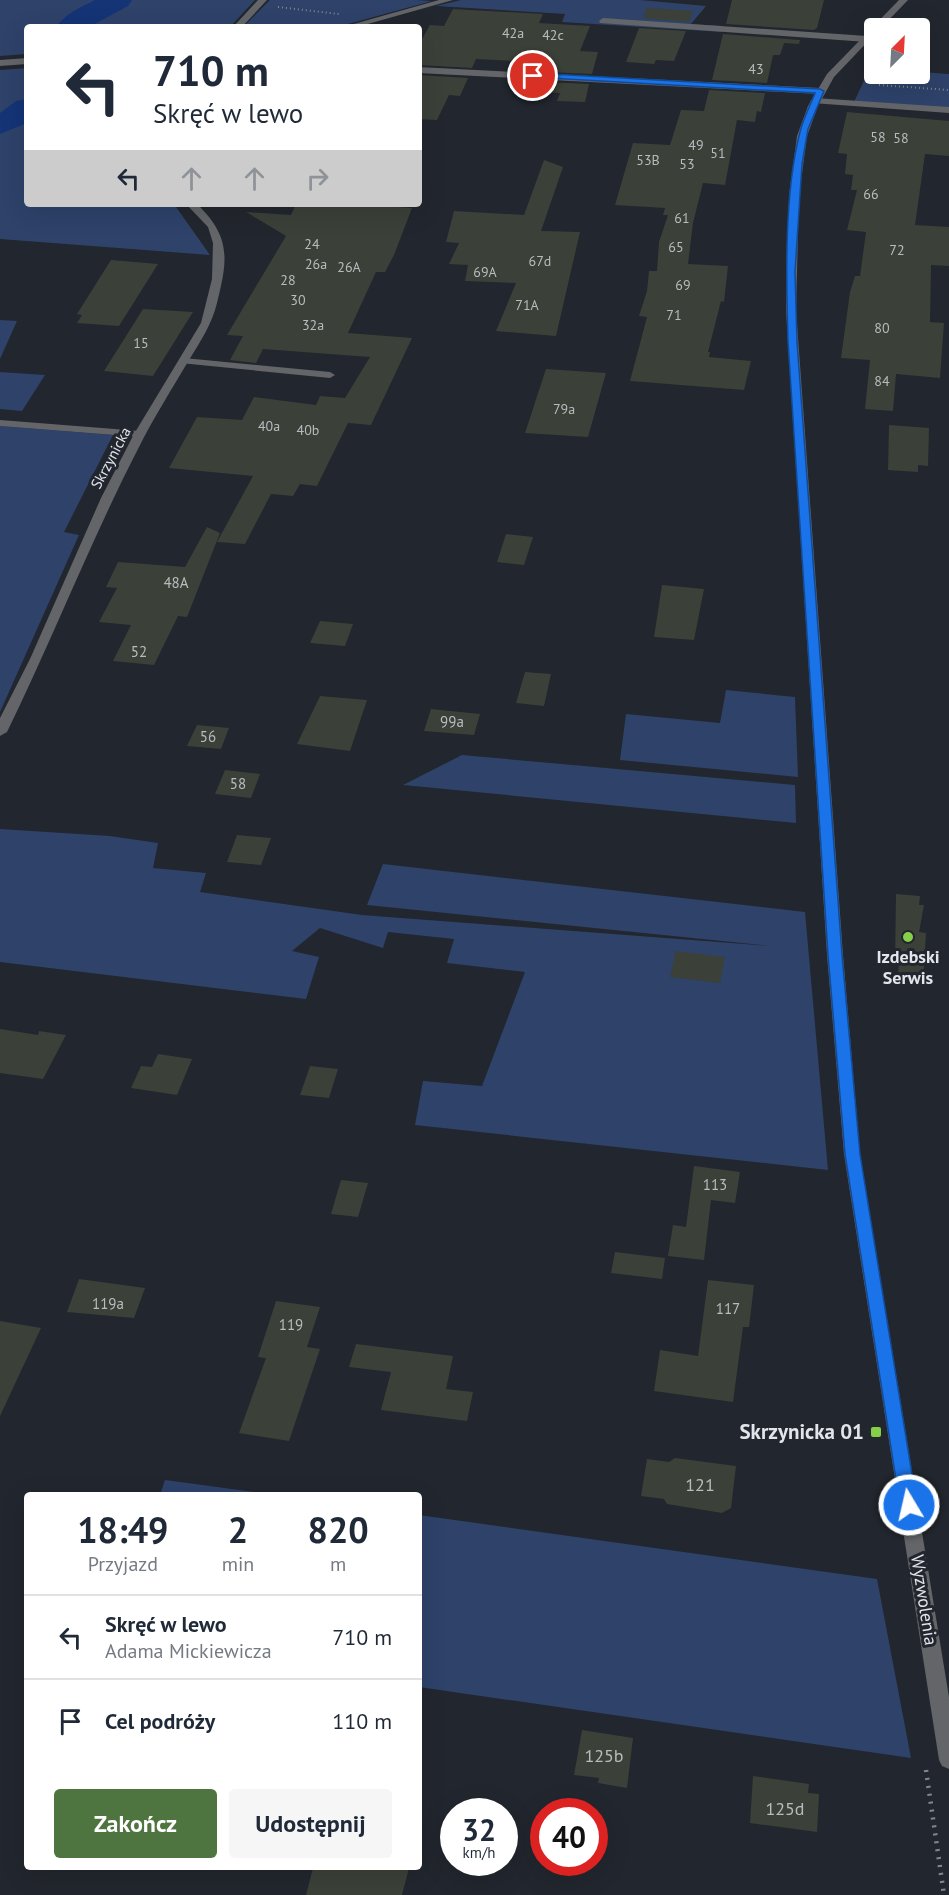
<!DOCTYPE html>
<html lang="pl">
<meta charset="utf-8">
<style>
:root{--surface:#fff;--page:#f6f6f7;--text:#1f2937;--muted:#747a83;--line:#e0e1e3;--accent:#4e743f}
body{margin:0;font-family:"PT Sans",sans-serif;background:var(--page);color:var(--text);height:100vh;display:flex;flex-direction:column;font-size:22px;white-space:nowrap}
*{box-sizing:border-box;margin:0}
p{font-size:20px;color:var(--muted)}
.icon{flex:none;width:33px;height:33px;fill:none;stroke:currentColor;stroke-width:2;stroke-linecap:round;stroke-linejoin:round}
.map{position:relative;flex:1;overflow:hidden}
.details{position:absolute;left:24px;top:1492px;width:398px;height:378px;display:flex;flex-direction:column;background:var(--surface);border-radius:6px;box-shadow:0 6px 24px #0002}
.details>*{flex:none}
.banner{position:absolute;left:24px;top:24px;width:398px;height:183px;border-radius:6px;box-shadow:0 6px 24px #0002;background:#fff;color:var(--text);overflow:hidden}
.needle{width:39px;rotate:24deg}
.buttons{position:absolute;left:864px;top:18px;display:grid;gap:12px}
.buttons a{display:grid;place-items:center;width:66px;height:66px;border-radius:6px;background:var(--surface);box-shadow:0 6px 24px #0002;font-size:30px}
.speed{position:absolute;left:440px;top:1798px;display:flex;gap:12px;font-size:30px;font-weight:700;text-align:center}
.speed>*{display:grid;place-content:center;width:78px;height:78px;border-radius:50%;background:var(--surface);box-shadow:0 6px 24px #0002;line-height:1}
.speed small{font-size:15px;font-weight:400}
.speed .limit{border:9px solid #d22;background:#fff;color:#111}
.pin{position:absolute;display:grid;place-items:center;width:51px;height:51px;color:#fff;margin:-26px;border:3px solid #fff;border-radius:50%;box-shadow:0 2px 6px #0007}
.me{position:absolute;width:66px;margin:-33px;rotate:351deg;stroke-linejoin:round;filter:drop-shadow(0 0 4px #0008)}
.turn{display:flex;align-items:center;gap:21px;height:126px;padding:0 30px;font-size:27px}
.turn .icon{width:78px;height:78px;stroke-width:2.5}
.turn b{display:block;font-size:42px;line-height:51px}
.lanes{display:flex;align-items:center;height:57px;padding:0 30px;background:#0003;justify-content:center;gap:30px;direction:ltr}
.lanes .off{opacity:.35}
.eta{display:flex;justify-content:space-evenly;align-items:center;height:102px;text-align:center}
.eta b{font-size:36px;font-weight:800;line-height:42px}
.action{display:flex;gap:12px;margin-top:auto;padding:12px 30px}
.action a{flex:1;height:69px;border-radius:6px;background:var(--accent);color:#fff;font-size:24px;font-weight:800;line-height:69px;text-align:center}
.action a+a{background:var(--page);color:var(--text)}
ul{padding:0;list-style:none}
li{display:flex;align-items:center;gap:18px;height:84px;padding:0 30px;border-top:2px solid var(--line)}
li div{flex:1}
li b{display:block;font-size:22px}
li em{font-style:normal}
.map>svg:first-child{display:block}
.green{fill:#2e426a}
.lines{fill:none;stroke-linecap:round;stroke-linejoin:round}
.river{fill:#143476;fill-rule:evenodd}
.building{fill:#3b4038}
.path-far1{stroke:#83878d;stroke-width:2;stroke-dasharray:1 3;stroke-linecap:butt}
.path{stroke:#83878d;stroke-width:4.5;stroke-dasharray:2 6;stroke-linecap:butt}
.service{fill:#636569;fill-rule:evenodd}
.minor{fill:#636569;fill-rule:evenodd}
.tertiary{fill:#636569;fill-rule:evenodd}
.route{fill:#1a73e8;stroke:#114b97;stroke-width:1.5}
.poi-dot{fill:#88cf49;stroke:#22262e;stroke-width:2}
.labels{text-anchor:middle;stroke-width:6;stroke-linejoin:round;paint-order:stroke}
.far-number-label{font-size:14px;fill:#b8bcbe}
.far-street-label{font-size:15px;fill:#e2e5ea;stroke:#22262e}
.number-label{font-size:15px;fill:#b8bcbe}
.poi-label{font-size:18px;font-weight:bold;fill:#e2e5ea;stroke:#22262e}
.near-number-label{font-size:18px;fill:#b8bcbe}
.street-label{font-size:18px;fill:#e2e5ea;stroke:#22262e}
.near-poi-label{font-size:21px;font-weight:bold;fill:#e2e5ea;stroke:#22262e;text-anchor:end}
</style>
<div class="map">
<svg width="949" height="1895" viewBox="0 0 949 1895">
<rect width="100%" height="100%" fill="#22262e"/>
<path class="green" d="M0,0h255l-25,27h-203v27l-27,2z
M270,0h147l15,1 -95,26 -92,-2z
M461,0h179l66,6 -15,18 32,2 -1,6 -160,-10 3,-8 -129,-8z
M27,68v136h147l36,51 -210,-16v-169z
M870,68l4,1v5l46,-2 29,2v34l-95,-6z
M0,320l17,1 -17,38z
M0,372l45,3 -23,36 -22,-2z
M0,426l113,9 -49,97 15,3 -79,177z
M726,690l69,7 3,80 -178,-17 6,-46 94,9z
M462,755l333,30 1,38 -393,-38z
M0,829l110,7 48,7 -5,25 53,5 -6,19 162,23 409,31 -404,-41 16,-41 422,48 23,258 -413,-45 8,-44 59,5 43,-114 -78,-9 7,-24 -66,-7 -5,16 -63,-20 -28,23 27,6 -13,42 -306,-37z
M165,1480l111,15h-116z
M419,1515l458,64 34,179 -492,-71z"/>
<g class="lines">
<path class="river" d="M95,0h37l-4,6 -39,21h-33c9,-13 25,-20 39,-27z
M27,99v24l-27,11v-21l16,-12z"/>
</g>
<path class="building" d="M732,0h92l-7,28 -3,2 -88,-6z
M647,8l46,3 -4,11 -46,-4z
M453,9l90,5 -4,9 51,3 -10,25 18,1 -6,22 -45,-2 3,-9 -74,-4 -4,9 -54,-3v-19l12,-21 14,1z
M639,28l47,3 -12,30 -18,-1 -2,4 -28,-2z
M723,34l77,6 -1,4 -15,-1 -4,12h-7l-6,28 -55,-3z
M418,75l50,3 -8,18 -11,-1 -12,25 -19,-1z
M544,82l45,2 -4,18 -28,-1 3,-8 -20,-1z
M709,90l56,3 -4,19 -4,-1 -2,11 -18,-2 -12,65 -22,-2 -10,40 -5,41 40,2 -4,36 -3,-1 -13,51h2l-1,5 42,4 -7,29 -114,-9 17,-64 -8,-1 8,-25 2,-20h8l2,-29 9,-27h-5l2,-7 -50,-3 18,-62 37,2 11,-35 23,1z
M847,112l102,9v35l-24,-2 -10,71 34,2v39l-18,-1 -1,57 14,1 -4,55 -44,-4 -3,37 -28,-2 5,-49 -29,-2 9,-66 5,-16h5l6,-44 -19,-2 10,-40h-6l2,-15 -8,-1 2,-20 -9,-1z
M544,160l19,7 -22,64 39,1 -24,104 -60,-5 20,-48 -51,-2 3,-16 -19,-1 10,-21 -13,-1 8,-31 70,4z
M296,204h60l56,4 -18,47 -9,17h-9l-28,61 64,5 -41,87 -23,-2 -31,63 -17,-2 -7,12 -22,-2 -26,50 -28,-2 36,-66 -84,-8 28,-51 45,3 12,-23 62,8 4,-9 25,2 25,-41 -107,-8 -7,14 -26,-3 13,-24 -16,-1 59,-99 -40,-24 45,3z
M111,260l47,4 -39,62 -42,-3 5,-8 -5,-1z
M143,309l50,3 -40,64 -49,-5z
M546,369l60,4 -18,64 -63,-4z
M889,425l40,3 -1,38 -10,-1v7l-30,-2z
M207,527l13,6 -33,84 -9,-1 -24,49 -41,-4 18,-36 -32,-3 18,-34 -11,-1 12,-25 67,5z
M506,534l27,3 -9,28 -27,-3z
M662,585l42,4 -10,51 -40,-3z
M320,621l33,3 -8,22 -35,-3z
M525,672l26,2 -7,32 -28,-3z
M320,696l47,4 -17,51 -53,-7z
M431,709l49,5 -6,21 -50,-4z
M197,725l32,3 -8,21 -34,-3z
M225,770l35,4 -9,24 -36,-4z
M237,835l34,3 -10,27 -34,-3z
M896,894l24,2 -1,9h5l-5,27 7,1 -3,52 -26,-3 2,-18h-4z
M676,951l49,6 -5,26 -50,-6z
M0,1029l38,6 1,-4 27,4 -23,44 -43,-6z
M158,1054l34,5 -15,36 -46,-7 10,-22 11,1z
M310,1066l28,3 -9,29 -29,-3z
M694,1166l46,6 -5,31 -24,-3 -7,60 -36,-4 5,-31 13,2z
M341,1180l27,3 -10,34 -27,-3z
M615,1252l50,6 -3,21 -51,-6z
M79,1279l66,9 -11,30 -67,-6z
M708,1280l46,5 -5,42h-6l-10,75 -79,-11 6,-41 38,6z
M276,1301l44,6 -13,40 13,2 -31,92 -50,-8 27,-75 -8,-1z
M0,1321l41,7 -41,88z
M356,1344l97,12 -7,33 27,3 -6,29 -86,-11 10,-38 -42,-5z
M675,1458l61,8 -5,42 -9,5 -55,-9 -3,-5 -23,-3 6,-37 22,3z
M582,1730l51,8 -6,50 -29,-5 1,-5 -25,-3z
M753,1776l56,8 -1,9 11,1 -2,38 -67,-9z
M313,1868h96l-7,27h-96z"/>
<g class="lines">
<path class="path-far1" d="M278,7l61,7
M879,85l70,5"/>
<path class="path" d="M926,1770l18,125"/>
<path class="service" d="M603,18l264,18 4,3 -4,3 -267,-19 -1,-2z
M184,358l146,14 5,3 -5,3 -150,-15 -1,-2z
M0,420l140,11 6,3 -6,3 -140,-11z"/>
<path class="minor" d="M258,0h9l-25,27h-9z
M439,0h14l-96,27h-14z
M27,58v6l-27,2v-6z
M418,67l402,21 4,3 -4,3 -402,-21z
M815,98l134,9v6l-137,-10 -2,-2z
M186,204h11c34,33 31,55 20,99 -5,21 -17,39 -28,57 -17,29 -35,57 -50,87 -48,93 -86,191 -132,285l-7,4v-18l30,-59 71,-161 33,-64 67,-111 11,-44 1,-36 -5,-16z"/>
<path class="tertiary" d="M899,0h9l-27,28h-7v7l-40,42 -16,29 -11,30 -8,60 -3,114 47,645 17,199 89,543v72l-7,-3 -3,-6 -95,-606 -17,-199 -41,-645 3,-114 8,-60 11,-30 19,-32z"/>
</g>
<path class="route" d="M533,73l287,16 4,2 -16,38 -6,35 -7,108 2,70 45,613 18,199 57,351 -2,5 -6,2 -6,-2 -3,-5 -55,-351 -17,-199 -40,-613c-2,-65 -4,-148 12,-210 3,-13 10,-26 15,-39l-284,-16v-3z"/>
<g class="poi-dot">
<circle cx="908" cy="937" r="6"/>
<rect x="870" y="1426" width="12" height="12" rx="3"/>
</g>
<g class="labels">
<g class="far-number-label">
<text x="513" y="38">42a</text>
<text x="553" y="40">42c</text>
<text x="756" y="74">43</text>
<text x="878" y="142">58</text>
<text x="901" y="143">58</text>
<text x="696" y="150">49</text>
<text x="718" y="158">51</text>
<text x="648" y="165">53B</text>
<text x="687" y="169">53</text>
<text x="871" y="199">66</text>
<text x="682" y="223">61</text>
<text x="312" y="249">24</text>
<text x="676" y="252">65</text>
<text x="897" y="255">72</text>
<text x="540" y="266">67d</text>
<text x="316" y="269">26a</text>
<text x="349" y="272">26A</text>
<text x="485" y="277">69A</text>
<text x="288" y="285">28</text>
<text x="683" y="290">69</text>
<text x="298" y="305">30</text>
<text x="527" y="310">71A</text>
<text x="674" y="320">71</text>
<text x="313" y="330">32a</text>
<text x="882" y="333">80</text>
<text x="141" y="348">15</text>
<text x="882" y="386">84</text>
<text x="564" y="414">79a</text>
<text x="269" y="431">40a</text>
<text x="308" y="435">40b</text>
</g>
<g class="far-street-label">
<text transform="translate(111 458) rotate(-62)" y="5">Skrzynicka</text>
</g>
<g class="number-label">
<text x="176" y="588">48A</text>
<text x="139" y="657">52</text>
<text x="452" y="727">99a</text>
<text x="208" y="742">56</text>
<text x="238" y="789">58</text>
<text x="715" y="1190">113</text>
<text x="108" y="1309">119a</text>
<text x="728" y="1314">117</text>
<text x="291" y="1330">119</text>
</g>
<g class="poi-label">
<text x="908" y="963">Izdebski<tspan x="908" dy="21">Serwis</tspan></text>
</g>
<g class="near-number-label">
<text x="700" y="1491">121</text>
<text x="604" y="1762">125b</text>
<text x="785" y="1815">125d</text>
</g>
<g class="street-label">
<text transform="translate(924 1600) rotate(81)" y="6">Wyzwolenia</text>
</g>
<g class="near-poi-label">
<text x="864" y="1439">Skrzynicka 01</text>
</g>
</g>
</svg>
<div class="buttons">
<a><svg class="needle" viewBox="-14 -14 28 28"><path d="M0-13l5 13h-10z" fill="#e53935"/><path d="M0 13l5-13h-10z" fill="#747a83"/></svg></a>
</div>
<div class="speed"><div>32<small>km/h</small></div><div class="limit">40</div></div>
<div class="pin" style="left:533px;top:76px;background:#d93025"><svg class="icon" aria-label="arrive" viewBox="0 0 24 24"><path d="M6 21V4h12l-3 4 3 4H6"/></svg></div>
<svg class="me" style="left:909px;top:1505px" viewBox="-20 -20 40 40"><circle r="17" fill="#1a73e8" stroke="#fff" stroke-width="3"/><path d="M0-11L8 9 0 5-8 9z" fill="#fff"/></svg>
<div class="banner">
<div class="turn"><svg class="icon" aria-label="left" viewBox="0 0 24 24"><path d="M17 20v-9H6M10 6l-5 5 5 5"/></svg><div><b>710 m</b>Skręć w lewo</div></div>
<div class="lanes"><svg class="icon" aria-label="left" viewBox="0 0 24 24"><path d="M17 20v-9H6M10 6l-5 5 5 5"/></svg><svg class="icon off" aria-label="ahead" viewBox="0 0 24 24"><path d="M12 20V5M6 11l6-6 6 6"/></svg><svg class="icon off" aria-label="ahead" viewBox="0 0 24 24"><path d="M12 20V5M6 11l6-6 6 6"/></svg><svg class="icon off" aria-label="right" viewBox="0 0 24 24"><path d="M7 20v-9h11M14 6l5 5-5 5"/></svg></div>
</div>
<section class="details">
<div class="eta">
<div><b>18:49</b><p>Przyjazd</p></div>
<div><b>2</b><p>min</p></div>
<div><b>820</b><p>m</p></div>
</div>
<ul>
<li><svg class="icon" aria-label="left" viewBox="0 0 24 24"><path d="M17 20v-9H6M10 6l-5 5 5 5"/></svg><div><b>Skręć w lewo</b><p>Adama Mickiewicza</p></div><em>710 m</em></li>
<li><svg class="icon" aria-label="arrive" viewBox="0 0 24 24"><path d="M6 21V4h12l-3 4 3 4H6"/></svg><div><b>Cel podróży</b></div><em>110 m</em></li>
</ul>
<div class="action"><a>Zakończ</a><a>Udostępnij</a></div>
</section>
</div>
